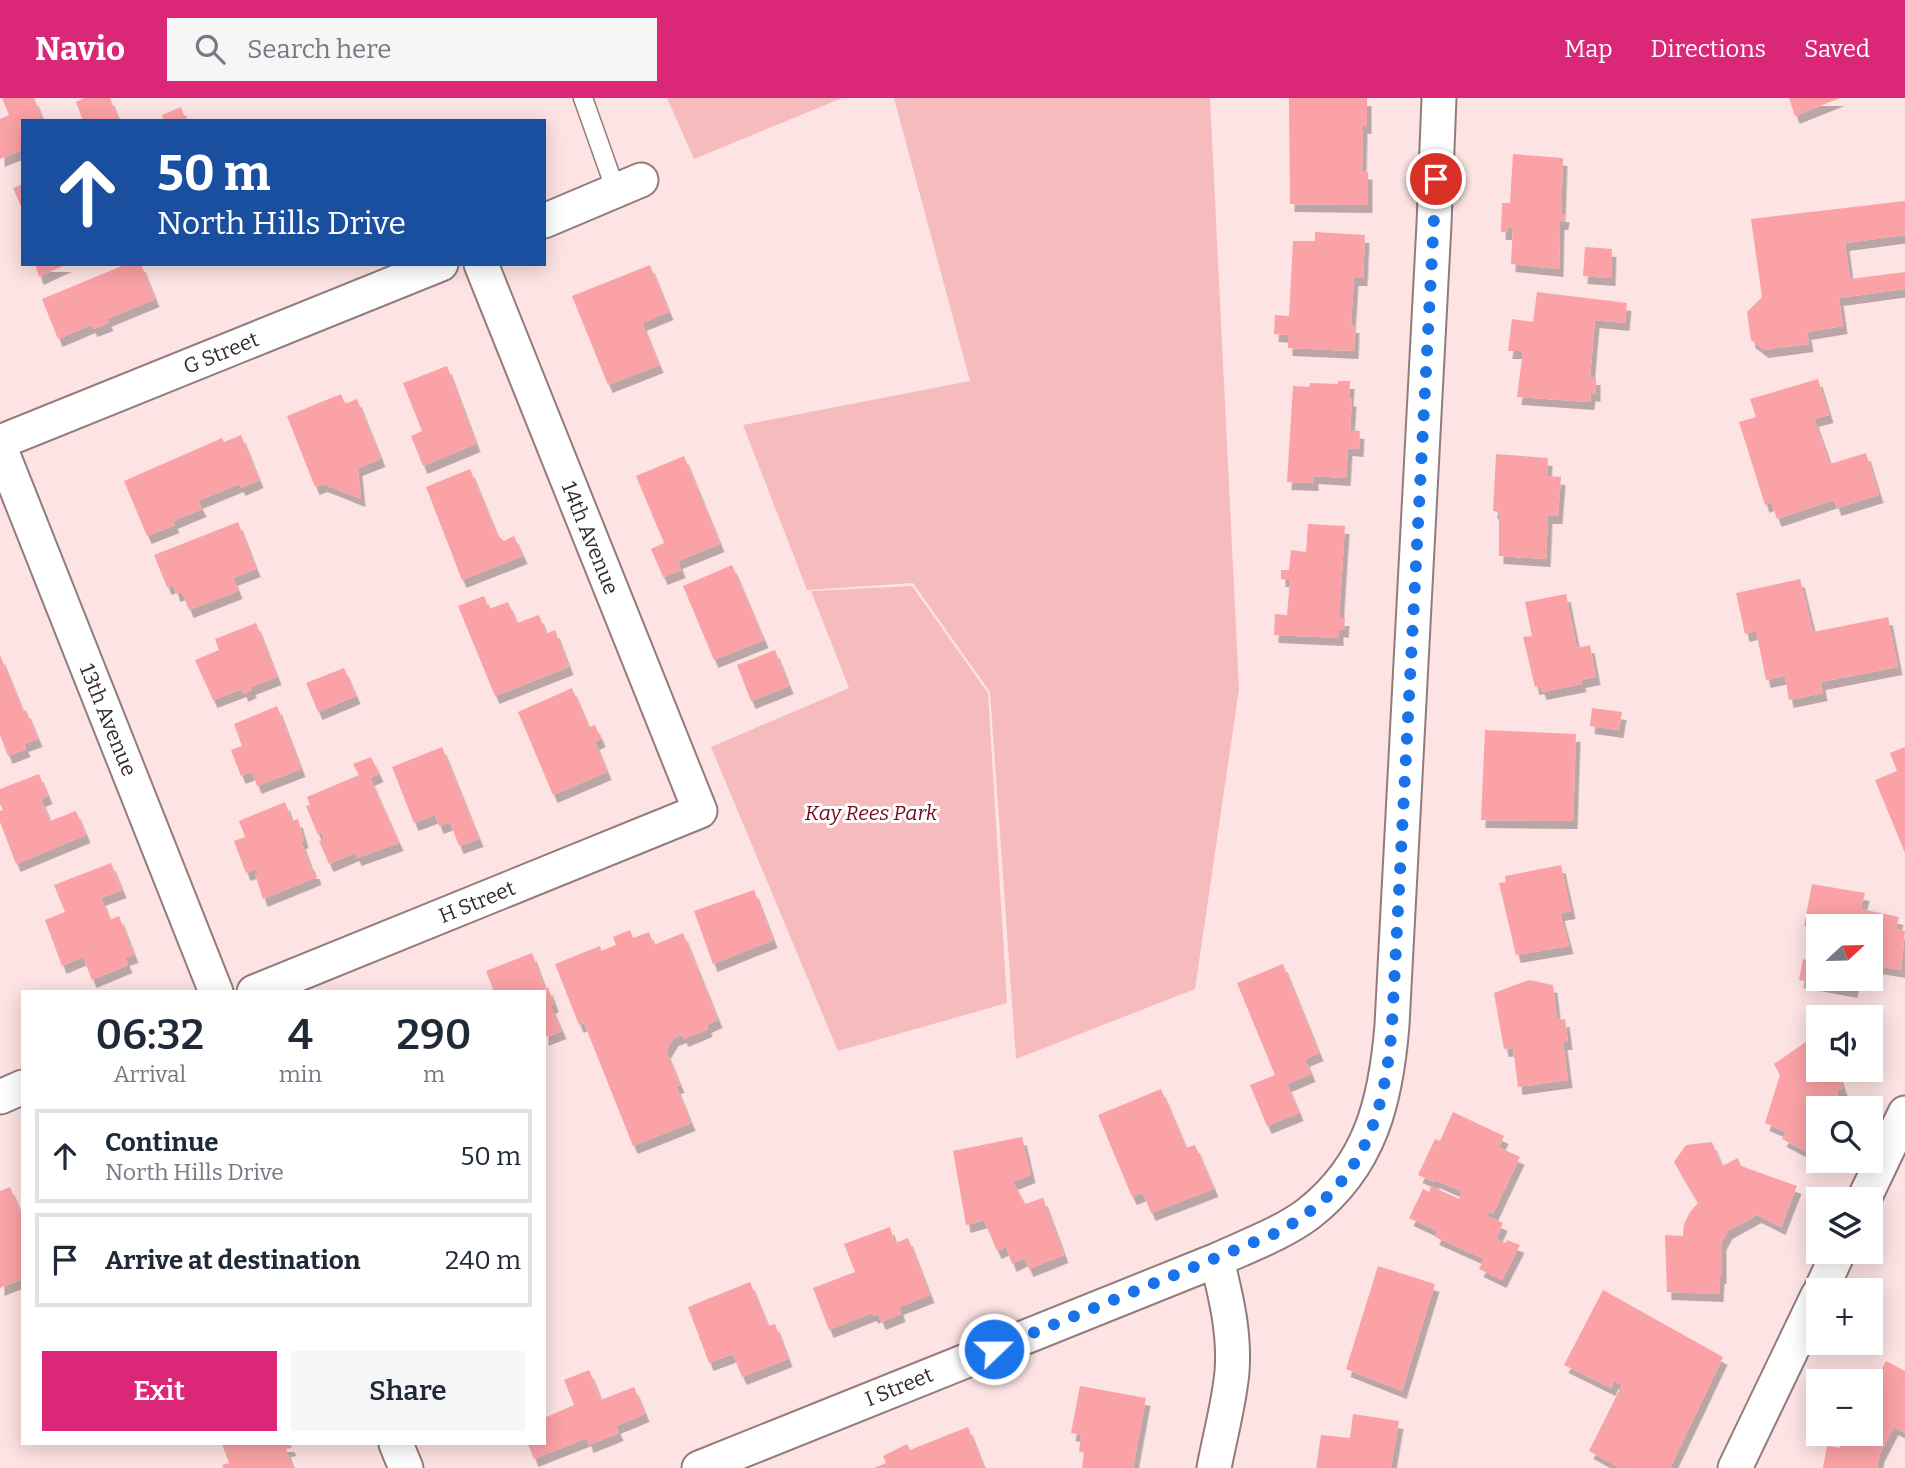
<!DOCTYPE html>
<meta charset="utf-8">
<style>
:root{--surface:#fff;--page:#f6f6f7;--text:#1f2937;--muted:#747a83;--line:#e0e1e3;--accent:#db2777}
body{margin:0;font-family:Bitter,serif;background:var(--page);color:var(--text);height:100vh;display:flex;flex-direction:column;font-size:26px;white-space:nowrap}
*{box-sizing:border-box;margin:0}
p{font-size:23px;color:var(--muted)}
.icon{flex:none;width:38px;height:38px;fill:none;stroke:currentColor;stroke-width:2;stroke-linecap:round;stroke-linejoin:round}
.map{position:relative;flex:1;overflow:hidden}
.side{position:absolute;left:21px;top:892px;width:525px;height:455px;display:flex;flex-direction:column;background:var(--surface);border-radius:0px;box-shadow:0 4px 18px #0003}
.side>*{flex:none}
.guide{position:absolute;left:21px;top:21px;width:525px;height:147px;border-radius:0px;box-shadow:0 4px 18px #0003;background:#1a4fa0;color:#fff;overflow:hidden}
.needle{width:46px;rotate:68deg}
.controls{position:absolute;left:1806px;top:816px;display:grid;gap:14px}
.controls a{display:grid;place-items:center;width:77px;height:77px;border-radius:0px;background:var(--surface);box-shadow:0 4px 18px #0003;font-size:35px}
.pin{position:absolute;display:grid;place-items:center;width:60px;height:60px;color:#fff;margin:-30px;border:4px solid #fff;border-radius:50%;box-shadow:0 2px 7px #0007}
.me{position:absolute;width:77px;margin:-38px;rotate:68deg;stroke-linejoin:round;filter:drop-shadow(0 0 5px #0008)}
.turn{display:flex;align-items:center;gap:24px;height:147px;padding:0 21px;font-size:32px}
.turn .icon{width:91px;height:91px;stroke-width:2.5}
.turn b{display:block;font-size:49px;line-height:60px}
.eta{display:flex;justify-content:space-evenly;align-items:center;height:119px;text-align:center}
.eta b{font-size:42px;font-weight:600;line-height:49px}
.cta{display:flex;gap:14px;margin-top:auto;padding:14px 21px}
.cta a{flex:1;height:80px;border-radius:0px;background:var(--accent);color:#fff;font-size:28px;font-weight:600;line-height:80px;text-align:center}
.cta a+a{background:var(--page);color:var(--text)}
ul{padding:0;list-style:none}
li{display:flex;align-items:center;gap:21px;height:94px;margin:0 14px 10px;padding:0 7px;border:4px solid var(--line);border-radius:0px}
li div{flex:1}
li b{display:block;font-size:26px}
li em{font-style:normal}
header{display:flex;align-items:center;gap:42px;box-sizing:border-box;height:98px;padding:0 35px;background:var(--accent);color:#fff}
header strong{font-size:33px}
nav{display:flex;gap:38px;margin-inline-start:auto;font-size:24px}
.search{width:490px;height:63px;background:var(--page);display:flex;align-items:center;gap:18px;box-sizing:border-box;padding:0 24px;border-radius:0px;color:var(--muted);font-size:26px}
.map>svg:first-child{display:block}
.green{fill:#f6bcbd}
.building{fill:#faa2a6;filter:url(#shadow)}
.lines{fill:none;stroke-linecap:round;stroke-linejoin:round}
.lane-casing{stroke:#937b7c;stroke-width:21}
.street-casing{stroke:#937b7c;stroke-width:37}
.lane{stroke:#fff;stroke-width:18}
.street{stroke:#fff;stroke-width:33}
.route{stroke:#1a73e8;stroke-width:12;stroke-dasharray:0 21.6}
.labels{text-anchor:middle;stroke-width:6;stroke-linejoin:round;paint-order:stroke}
.street-label{font-size:21px;fill:#332a2a;stroke:#fff}
.park-label{font-size:21px;font-style:italic;fill:#740b23;stroke:#fff}
</style>
<header>
<strong>Navio</strong>
<div class="search"><svg class="icon" aria-label="search" viewBox="0 0 24 24"><circle cx="10" cy="10" r="6"/><path d="M15 15l6 6"/></svg>Search here</div>
<nav><a>Map</a><a>Directions</a><a>Saved</a></nav>
</header>
<div class="map">
<svg width="1905" height="1370" viewBox="0 0 1905 1370">
<defs>
<filter id="shadow"><feDropShadow dx="4.5" dy="8" stdDeviation="0" flood-color="#0004"/></filter>
</defs>
<rect width="100%" height="100%" fill="#fde3e3"/>
<path class="green" d="M667,0h175l-148,61z
M894,0h316l29,591 -44,300 -179,70 -26,-367 -77,-109 -106,7 -64,-165 227,-44z
M912,488l76,107 19,310 -169,48 -127,-304 138,-59 -38,-97z"/>
<path class="building" d="M2,0h32l9,23h-20v29l-23,9v-40l9,-4z
M85,0h25l9,23h-36l-7,-19z
M1289,0h78v28h-4l-1,45 6,1v33l-78,-1z
M1789,0h51l-45,18z
M181,9l5,14h-22l-2,-6z
M1513,56l50,4 -2,56h4l-1,8h-4l-1,47 -48,-5 2,-36h-5v4h-7l1,-29h8z
M23,86v27l-10,-23z
M1905,103v34l-60,8 5,36 55,-7v17l-66,9 4,28 -36,6 2,12 -45,6 -13,-10 -4,-28 15,-15 -11,-78z
M1315,134l50,3 -2,43h-9l-3,47h4l-1,26 -66,-3v-13l-14,-1 1,-19 14,1 4,-75h22z
M1585,149l27,2 -1,29 -28,-2z
M35,166h32l-28,13z
M127,166h14l14,35 -48,20 2,4 -16,6 -2,-4 -33,14 -16,-40z
M650,167l19,47 -27,11 17,42 -51,20 -36,-89z
M1537,194l90,11 -2,20 -30,-3 -5,57h6v17l-5,-1 -1,9 -73,-5 6,-46h-15l4,-32 21,3z
M447,268l29,78 -53,22 -12,-30 11,-5 -19,-48z
M1818,281l11,36 -15,4 16,45 36,-11 13,42 -42,13 -3,-8 -57,19 -6,-17 -6,3 -26,-83 17,-5 -6,-18z
M1338,283h12l-1,17 3,1 -2,31 10,1 -1,18 -11,-1 -2,30 -32,-2v7l-27,-1 6,-96 16,1 1,-4 28,1z
M341,296l4,10 12,-5 24,60 -23,9 3,31 -38,-15 -8,3 -28,-71z
M241,337l18,45 -18,8 -2,-4 -41,17 4,8 -29,12 2,4 -28,11 -23,-55 98,-43 2,4z
M1496,356l52,4 -1,18 14,1 -3,39h-10l-2,43 -47,-3v-44l-6,-1z
M684,358l36,88 -42,17 3,9 -18,7 -12,-28 13,-6 -28,-67z
M470,371l27,66 7,6 10,-5 9,20 -61,24 -36,-93z
M238,424l18,47 -23,9 5,13 -49,19 -7,-18 -6,2 -3,-9 -6,2 -13,-32z
M1308,426l37,2 -6,92h6l-1,12 -5,-1v9l-65,-3 1,-21 12,1 3,-35 -9,-1v-9h8l2,-20 15,2z
M732,467l32,75 -50,20 -31,-74z
M1800,481l13,53 75,-15 10,50 -77,15 2,11 -34,7 -4,-24 -19,4 -10,-49 -11,3 -9,-41z
M1566,496l11,54 13,-3 6,32 -15,3 1,4 -40,8 -2,-6 -5,1 -12,-50 9,-1 -7,-34z
M484,498l5,13 19,-7 9,21 22,-8 7,19 9,-4 14,37 -74,29 -37,-90z
M256,525l21,54 -26,10 1,3 -8,4 -2,-5 -29,11 -18,-40 24,-10 -4,-11z
M775,552l14,36 -38,15 -14,-36z
M0,557l23,57 3,-2 12,29 -14,5 2,5 -18,7 -8,-21z
M344,570l12,28 -38,16 -12,-29z
M572,590l17,39 6,-2 6,14 -6,3 12,30 -54,23 -35,-83z
M277,608l24,63 -44,17 -5,-14 -11,4 -10,-26 11,-4 -8,-22z
M1592,610l30,4 -3,18 -29,-4z
M1485,632l91,4 -3,87 -92,-1z
M442,649l37,92 -20,7 -9,-24 -11,4 -4,-11 -21,8 -22,-56z
M1905,649v106l-30,-73 22,-9 -7,-18z
M371,659l8,17 -9,4 29,65 -42,15 -2,-5 -26,11 -10,-23 5,-2 -2,-6 -4,2 -12,-29 4,-1 -3,-8 52,-22 -6,-11z
M39,676l9,22 -7,3 9,22 26,-10 10,24 -70,29 -16,-42v-11l3,-1 -3,-6v-15z
M285,704l7,19 6,-2 6,21 -3,1 11,30h3l2,6 -54,22 -8,-25 3,-1 -1,-4 -11,4 -12,-32 11,-4 -6,-16z
M111,765l11,27 -21,8 9,22 9,-4 15,39 -9,3 3,7 -36,15 -9,-23 -21,9 -17,-46 20,-8 -11,-27z
M1561,767l10,46 -11,2 9,33 -53,9 -17,-72 7,-1 -1,-6z
M1812,786l53,9 -4,16 38,8 -3,12 9,2 -4,39 -30,-5v-39h-53v52h37l-2,12 -54,-10 4,-21 8,2 6,-33 -13,-2z
M754,792l19,50 -60,24 -19,-53z
M630,832l3,8 16,-6 5,13 29,-12 35,87 -11,5 1,4 -24,10 -2,-4 -8,3 -8,13 14,34 -4,1 15,37 -58,23 -49,-123 -5,2 -24,-61 45,-18 1,5 15,-6 -3,-8z
M532,855l13,36 3,-2 6,17 -3,2 11,25 -18,7v-46h-50l-8,-21z
M1283,866l36,89 -14,6 6,15 -24,10 12,29 -32,13 -17,-41 25,-10 -38,-92z
M1529,882l24,5 4,35 8,-1 3,23h-5l5,38 -50,7 -5,-39 -9,1 -10,-56z
M1813,939l3,4 2,-1v29h26l-6,4 5,15 -6,3 1,12 -8,5h-12v31l-5,16 -31,-16 4,-7 -21,-9 15,-48 -6,-11z
M1161,991l25,59 9,-3 19,44 -63,24 -8,-20 -11,4 -34,-82z
M1453,1014l51,24 -5,11 21,10 -27,57 -4,-3 -2,5 16,7 -7,16 10,4 1,-3 13,5 -18,35 -23,-11 5,-10 -49,-22 2,-6 -28,-13 14,-29 6,3 2,-6 28,13 3,-7 -27,-12 -1,2 -16,-7 17,-36 5,2z
M1022,1039l9,38 -18,7 12,22 18,-6 21,57 -35,14 -5,-11 -12,6 -6,-17 -9,4 -13,-31 -18,5 -13,-74z
M1712,1044l10,24 16,-8 3,8 56,20 -16,41 -24,-12 -29,16 -6,11v34h-2l-1,18 -52,-2 -2,-57 18,1 1,-12 6,-12 8,-9 -24,-41 12,-17z
M10,1089l13,32v60l-23,9v-97z
M890,1129l5,16 13,-5 22,57 -31,12 2,7 -20,8 -3,-8 -4,2 -2,-3 -43,17 -16,-42 42,-16 -11,-28z
M1378,1168l57,18 -33,107 -56,-22z
M750,1184l18,44 7,-2 13,35 -46,18 -9,-23 -24,9 -21,-56z
M1603,1192l120,67 -53,111h-50l-31,-17 33,-66 -8,-4 -3,7 -47,-23z
M1886,1263l19,10v62l-11,-6 -14,27 -3,14h-54l4,-22 13,2 5,-15h26v-44z
M589,1272l12,30 33,-13 11,27 -29,12 3,7 -30,12 -2,-7 -53,21 -6,-15h16v-26l30,-13 -10,-25z
M1080,1288l66,12 -13,70h-51l2,-15 -5,-2 2,-16 -10,-2z
M1353,1316l46,7 -8,47h-75l5,-33 29,3z
M968,1329l16,41h-110l12,-5 -3,-7 24,-12 3,6z
M222,1346h68l2,4 -6,1 7,19h-70l-1,-3 7,-2z"/>
<g class="lines">
<defs>
<path id="lane" d="M583,0l33,93"/>
<path id="street" d="M544,123l97,-41
M0,344l441,-178
M0,349l216,545
M254,894l446,-181 -219,-547
M0,999l23,-10
M1864,1101l41,-86
M1821,1192l18,-39
M396,1346l10,24
M699,1370l518,-208c30,-14 64,-26 91,-46 63,-49 78,-114 84,-189l42,-801 5,-126
M1214,1370c6,-32 15,-64 18,-96 3,-39 -6,-75 -15,-112
M1735,1370l83,-173"/>
</defs>
<use href="#lane" class="lane-casing"/>
<use href="#street" class="street-casing"/>
<use href="#lane" class="lane"/>
<use href="#street" class="street"/>
</g>
<g class="lines">
<path class="route" d="M994,1251l280,-115c11,-6 22,-12 32,-20 65,-46 80,-115 86,-189l44,-846"/>
</g>
<g class="labels">
<g class="street-label">
<text transform="translate(221 255) rotate(-22)" y="7">G Street</text>
<text transform="translate(590 440) rotate(68)" y="7">14th Avenue</text>
<text transform="translate(108 622) rotate(68)" y="7">13th Avenue</text>
<text transform="translate(477 804) rotate(-22)" y="7">H Street</text>
<text transform="translate(899 1289) rotate(-22)" y="7">I Street</text>
</g>
<g class="park-label">
<text x="871" y="722">Kay Rees Park</text>
</g>
</g>
</svg>
<div class="controls">
<a><svg class="needle" viewBox="-14 -14 28 28"><path d="M0-13l5 13h-10z" fill="#e53935"/><path d="M0 13l5-13h-10z" fill="#747a83"/></svg></a>
<a><svg class="icon" aria-label="sound" viewBox="0 0 24 24"><path d="M4 9h4l5-4v14l-5-4H4zM17 9q2 3 0 6"/></svg></a>
<a><svg class="icon" aria-label="search" viewBox="0 0 24 24"><circle cx="10" cy="10" r="6"/><path d="M15 15l6 6"/></svg></a>
<a><svg class="icon" aria-label="layers" viewBox="0 0 24 24"><path d="M12 4l9 5-9 5-9-5zM3 14l9 5 9-5"/></svg></a>
<a>+</a>
<a>−</a>
</div>
<div class="pin" style="left:1436px;top:81px;background:#d93025"><svg class="icon" aria-label="arrive" viewBox="0 0 24 24"><path d="M6 21V4h12l-3 4 3 4H6"/></svg></div>
<svg class="me" style="left:994px;top:1251px" viewBox="-20 -20 40 40"><circle r="17" fill="#1a73e8" stroke="#fff" stroke-width="3"/><path d="M0-11L8 9 0 5-8 9z" fill="#fff"/></svg>
<div class="guide">
<div class="turn"><svg class="icon" aria-label="ahead" viewBox="0 0 24 24"><path d="M12 20V5M6 11l6-6 6 6"/></svg><div><b>50 m</b>North Hills Drive</div></div>
</div>
<section class="side">
<div class="eta">
<div><b>06:32</b><p>Arrival</p></div>
<div><b>4</b><p>min</p></div>
<div><b>290</b><p>m</p></div>
</div>
<ul>
<li><svg class="icon" aria-label="ahead" viewBox="0 0 24 24"><path d="M12 20V5M6 11l6-6 6 6"/></svg><div><b>Continue</b><p>North Hills Drive</p></div><em>50 m</em></li>
<li><svg class="icon" aria-label="arrive" viewBox="0 0 24 24"><path d="M6 21V4h12l-3 4 3 4H6"/></svg><div><b>Arrive at destination</b></div><em>240 m</em></li>
</ul>
<div class="cta"><a>Exit</a><a>Share</a></div>
</section>
</div>
